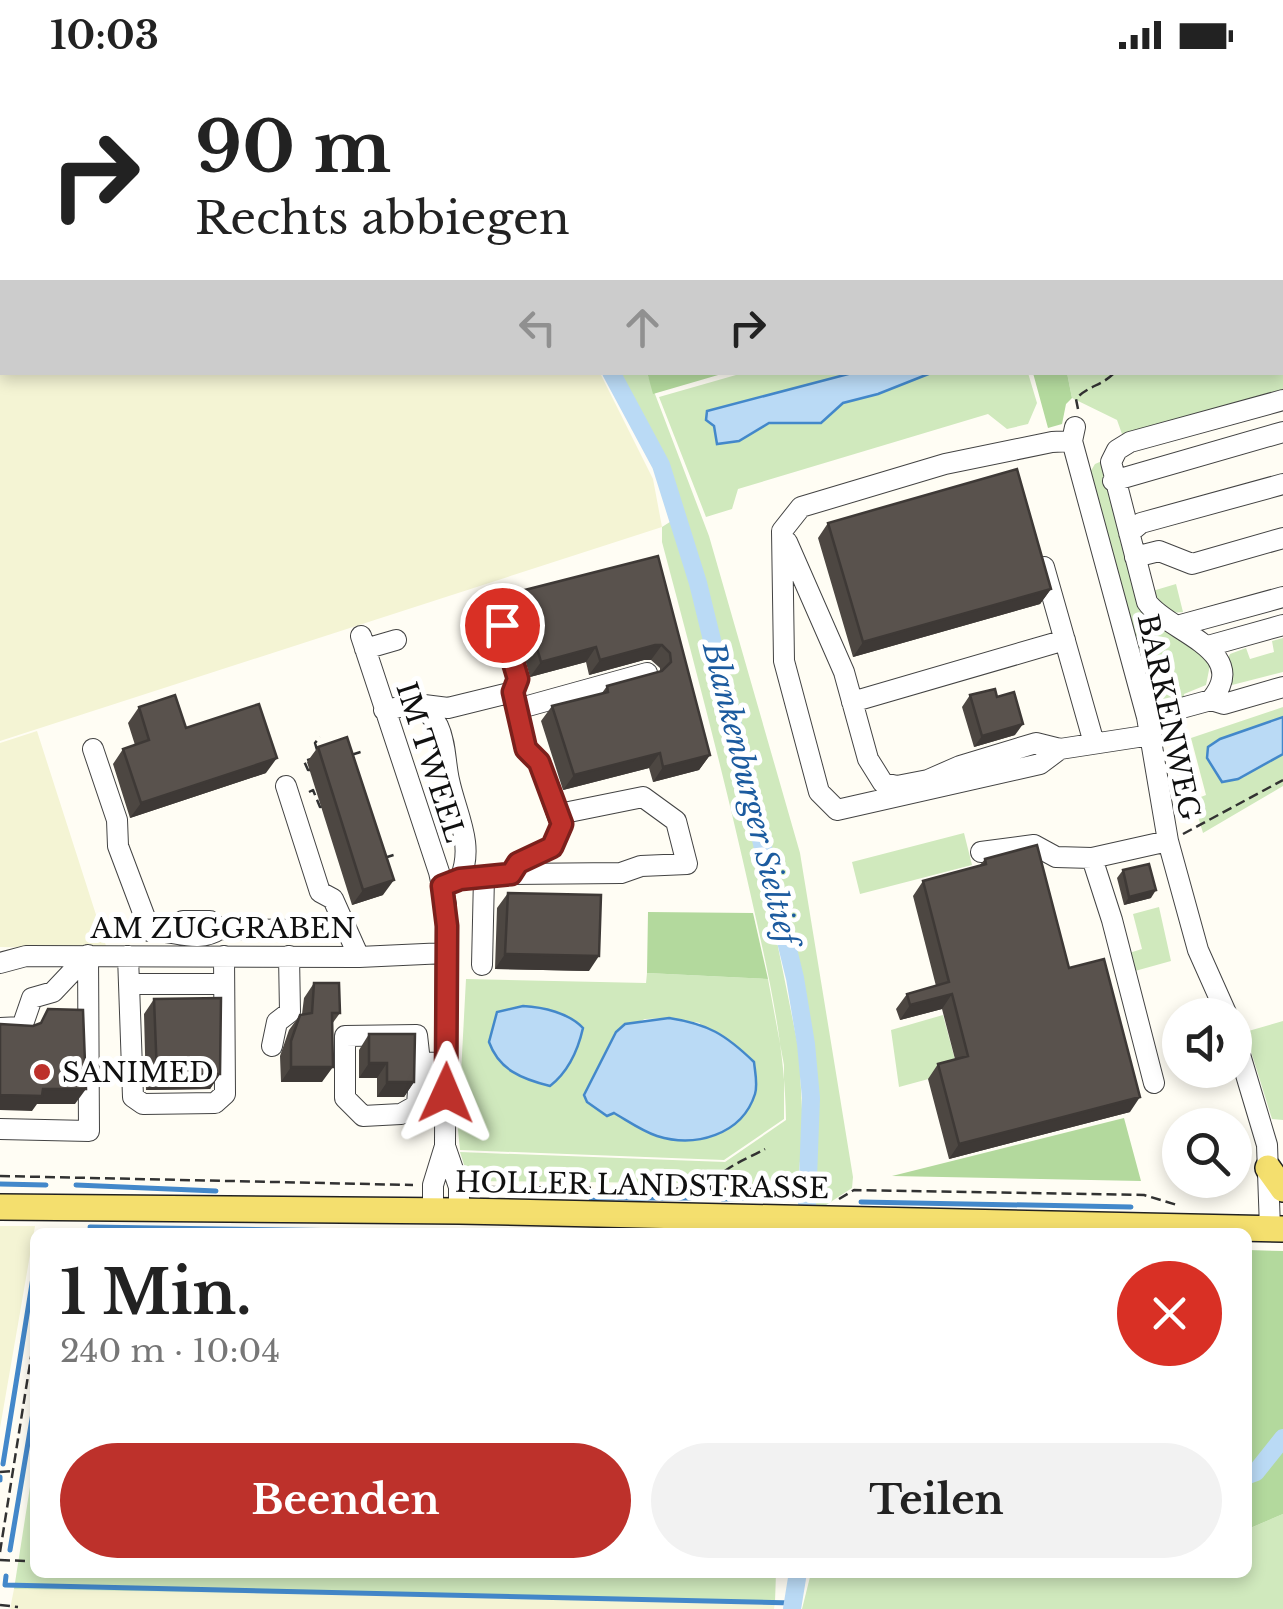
<!DOCTYPE html>
<html lang="de">
<meta charset="utf-8">
<style>
:root{--surface:#fff;--page:#f2f2f2;--text:#222;--muted:#767676;--accent:#bd312b}
body{margin:0;font-family:"Libre Baskerville",serif;background:var(--page);color:var(--text);height:100vh;display:flex;flex-direction:column;font-size:38px;white-space:nowrap}
*{box-sizing:border-box;margin:0}
p{font-size:32px;color:var(--muted)}
.icon{flex:none;width:55px;height:55px;fill:none;stroke:currentColor;stroke-width:2;stroke-linecap:round;stroke-linejoin:round}
.map{position:relative;flex:1;overflow:hidden}
.panel{position:absolute;left:30px;top:1158px;width:1222px;height:350px;display:flex;flex-direction:column;background:var(--surface);border-radius:15px;box-shadow:0 5px 15px #0003}
.panel>*{flex:none}
.hud{position:absolute;left:0px;top:0px;width:1285px;height:305px;box-shadow:0 5px 15px #0003;background:#fff;color:var(--text);overflow:hidden}
.controls{position:absolute;left:1162px;top:928px;display:grid;gap:20px}
.controls a{display:grid;place-items:center;width:90px;height:90px;border-radius:50%;background:var(--surface);box-shadow:0 5px 15px #0003;font-size:50px}
.pin{position:absolute;display:grid;place-items:center;width:85px;height:85px;color:#fff;margin:-42px;border:5px solid #fff;border-radius:50%;box-shadow:0 2px 10px #0007}
.me{position:absolute;width:110px;margin:-55px;rotate:1deg;stroke-linejoin:round;filter:drop-shadow(0 0 8px #0008)}
.turn{display:flex;align-items:center;gap:35px;height:210px;padding:0 30px;font-size:45px}
.turn .icon{width:130px;height:130px;stroke-width:2.5}
.turn b{display:block;font-size:70px;line-height:85px}
.lanes{display:flex;align-items:center;height:95px;padding:0 30px;background:#0003;justify-content:center;gap:50px;direction:ltr}
.lanes .off{opacity:.35}
.round{display:grid;place-items:center;flex:none;width:105px;height:105px;border-radius:52px;background:var(--page)}
.head{display:flex;align-items:center;justify-content:space-between;height:170px;padding:0 30px}
h1{font-size:60px;font-weight:800;line-height:75px}
.cta{display:flex;gap:20px;margin-top:auto;padding:20px 30px}
.cta a{flex:1;height:115px;border-radius:60px;background:var(--accent);color:#fff;font-size:40px;font-weight:800;line-height:115px;text-align:center}
.cta a+a{background:var(--page);color:var(--text)}
.status{display:flex;justify-content:space-between;align-items:center;height:70px;padding:0 50px;background:var(--surface);direction:ltr}
.status svg{height:28px;fill:currentColor}
.map>svg:first-child{display:block}
.farmland{fill:#f4f4d4}
.green{fill:#d0e9bd;fill-rule:evenodd}
.forest{fill:#b3d99d}
.water{fill:#badaf5;stroke:#4388ca;stroke-width:2.5}
.lines{fill:none;stroke-linecap:round;stroke-linejoin:round}
.stream{stroke:#4388ca;stroke-width:5}
.canal{stroke:#badaf5;stroke-width:18}
.minor-casing{stroke:#434343;stroke-width:22}
.major-casing{stroke:#212121;stroke-width:28}
.path{stroke:#323232;stroke-width:2.5;stroke-dasharray:10 5;stroke-linecap:butt}
.minor{stroke:#fff;stroke-width:20}
.major{stroke:#f4df6e;stroke-width:25}
.wall{fill:#4d4742}
.shaded-wall{fill:#3e3936}
.building{fill:#59524d;stroke:#3e3936;stroke-width:2.5}
.route-casing{stroke:#7b201c;stroke-width:25}
.route{stroke:#bd312b;stroke-width:18}
.poi-dot{fill:#bd312b;stroke:#fff;stroke-width:4}
.labels{text-anchor:middle;stroke-width:10;stroke-linejoin:round;paint-order:stroke}
.street-label{font-size:28px;fill:#101010;stroke:#fff}
.poi-label{font-size:28px;fill:#101010;stroke:#fff;text-anchor:start}
.water-label{font-size:30px;font-style:italic;fill:#1c5b9f;stroke:#fff}
</style>
<div class="status"><b>10:03</b><svg viewBox="0 0 49 12"><path d="M0 12V9h3v3zM5 12V6h3v6zM10 12V3h3v9zM15 12V0h3v12zM26 1h20v11H26zM47 4h2v5h-2z"/></svg></div>
<div class="map">
<svg width="1283" height="1539" viewBox="0 0 1283 1539">
<rect width="100%" height="100%" fill="#fffdf4"/>
<path class="farmland" d="M0,0l417,2h-415v300l598,1 53,106 9,48 -662,214z
M434,0h445l1,2h-445z
M37,661l70,218 -107,-2v-204z
M0,1156h35l-35,202z
M14,1519l761,13 -1,7h-764z"/>
<path class="green" d="M879,0h359l1,2h-358z
M1283,81v239l-161,44 -5,-14 -45,-22 -5,-25 215,-1z
M617,303h30l62,163 91,317 53,324 -1,11 -26,17h-18l7,-108 -11,-86 -38,-181 -99,-364z
M743,303h109l-144,38 10,33 21,-3 30,-18h52l22,-20 35,-9 53,-21h97l9,30 -9,21 -21,5 -19,-15 -250,75 -6,20 -26,8 -47,-120z
M1102,391l50,160 41,23 17,21 -4,20 -22,9 1,5 -22,6 -13,-11 -61,-220 6,-10z
M673,450l75,278 51,253 4,78 -6,64 -14,4 -23,-13 -286,-3 -8,-10 -6,-19 265,10 61,-42c-1,-78 -19,-152 -36,-228 -26,-117 -57,-233 -88,-350v-15z
M1176,514l7,28c-17,3 -24,-8 -34,-20z
M1283,568v34l-51,13 -7,-22 5,-9 16,-6 4,11 24,-7 -2,-11z
M1283,637v10l-63,22 -12,8 30,32 45,-25v32l-80,47 -10,-33 13,-5 -15,-57z
M964,763l8,32 -112,29 -8,-32z
M1159,837l12,54 -36,10 -6,-18 13,-4 -9,-35z
M647,903l121,6 16,86v54l-60,41 -264,-10 -2,-20 8,-151 180,4zM668,948l32,5 -45,113 -41,-23 -7,2 -20,-13 29,-70 29,-13z
M943,945l15,56 -59,16 -8,-57z
M1283,951v99l-11,-1 -27,-87z
M35,1385v117l741,1 -1,29 -761,-13z
M1283,1444v95h-481l9,-36 437,-1v-43z"/>
<path class="forest" d="M647,302h78v1l-72,21z
M1033,303h34l5,25 -6,6 -4,20 -14,4z
M648,842l105,1 15,66 -121,-6z
M1124,1048l17,63 -249,-5z
M1248,1180l35,1v263l-35,15z"/>
<path class="water" d="M852,303h79l-53,21 -35,9 -22,20h-52l-30,18 -22,3 -3,-18 -8,-6 1,-9z
M1283,647v37l-45,25 -16,3 -15,-24 1,-11 12,-8z
M523,936c20,1 46,7 60,22 -5,22 -15,44 -33,58 -28,-7 -51,-16 -61,-44l8,-30z
M669,948c39,6 56,16 85,44 1,10 4,22 1,32 -13,41 -60,54 -98,42 -15,-5 -29,-15 -43,-23l-7,3 -20,-14 -3,-7 32,-63 9,-8z"/>
<g class="lines">
<path class="stream" d="M0,1114l46,1
M76,1115l140,6
M591,1128h99
M722,1129l37,-1
M861,1132l270,5
M90,1157l335,5
M3,1394l32,-199
M0,1410v-3
M10,1480l25,-149
M6,1506l-1,9 788,18"/>
<path class="canal" d="M425,0l1,2
M611,302l50,93 37,118 97,395 11,66 5,54 -5,134
M1248,1405l8,-3 27,-34
M792,1539l6,-37"/>
<defs>
<path id="minor" d="M1075,357l-3,14 75,276 21,124 30,109 29,65
M1113,411l170,-49
M1129,463l12,-10 142,-39
M787,472l57,130 24,87 15,24 14,3 31,-6 32,-14 76,-23 24,6 91,-14
M1135,487l24,-6 33,13 91,-26
M1044,497l50,176
M502,555l15,54 -4,13
M1177,556l106,-29
M361,566l78,236 7,33 -1,241 -12,39v25
M1208,576l75,-21
M365,579l31,-9
M1211,630c42,-50 -45,-69 -64,-98l-36,-140 6,-12 13,-8 153,-42
M852,632l213,-62
M416,634l32,4 65,-16 13,57 13,13 22,63 -9,22 -34,16 -7,11
M517,639l130,-36
M384,640l32,-6c10,6 17,12 22,22 8,17 7,36 11,54 7,34 26,64 11,99
M1167,642l44,-12 13,4 59,-17
M93,679l24,71 1,26 32,85c24,-1 48,13 70,-2l84,1 37,-11
M1060,679l-20,15 -203,46 -18,-18 -35,-131 -2,-130 19,-24 144,-43 107,-22 20,-1
M286,716l34,106 13,7 26,58
M981,782l53,-7 22,12 36,1
M442,816l18,-7 51,-5 110,-1 20,-7 46,-2 -11,-43 -33,-24 -84,17
M174,860l9,-9h27l10,8
M128,886l5,141 10,7 72,-1 10,-9 -1,-138
M0,893l26,-7 333,1 87,-4
M482,895l2,-88
M129,914h95
M0,958l22,-1 10,-29 21,-6 35,-37
M1235,968l32,107 3,83
M272,976l5,-24 13,-10 -1,-56
M420,992l-3,-27 -72,1v62l18,18 38,-2 16,-9 3,-43 27,1
M1154,1013l-42,-163 -20,-62 76,-17
M0,1059l89,2 -1,-176
M445,1076l14,41v24"/>
<path id="major" d="M1268,1098l15,21
M0,1137l459,4 824,18"/>
</defs>
<use href="#minor" class="minor-casing"/>
<use href="#major" class="major-casing"/>
<path class="path" d="M916,0l2,2
M1274,0l2,2
M1282,15l1,1
M1078,339l-2,-10c11,-13 28,-14 39,-27
M317,680l-2,-7 5,-6
M351,685l13,-4
M310,700h-2l-4,-9 7,-2
M309,722l4,-2 7,17 4,-1
M1183,764l100,-54
M384,788l13,-4
M0,1106l413,9
M476,1117l282,2 13,8
M708,1125c5,-25 36,-34 57,-46
M839,1129l15,-9 290,5 33,10
M0,1402l12,-1
M0,1482l35,-220
M0,1490l25,1
M0,1535l18,2"/>
<use href="#minor" class="minor"/>
<use href="#major" class="major"/>
</g>
<path class="wall" d="M828,453l223,66 -11,15 -187,53 -35,-119z
M658,486l52,199 -11,15 -46,12 -4,-14 -86,22 -22,-69 11,-15 50,-13 5,-7 53,-15v-3l-9,-8h-7l-55,15 -3,-13 -56,15 -20,-71 11,-15z
M970,625l27,2 18,38 -41,12 -12,-40z
M139,637l47,21 80,45 -136,45 -17,-54 10,-15 12,-4 -7,-22z
M318,677l65,148 -31,10 -45,-143z
M985,789l84,109 61,144 -181,47 -21,-80 10,-15 17,-5 -13,-50 -42,11 -4,-11 11,-15 29,-8 -23,-90 10,-15 56,-15z
M1123,800l28,28 -27,7 -7,-27z
M508,823l81,78 -94,-2 2,-61z
M314,913l26,30 -8,11 -10,58h-41l-1,-26 9,-26 11,-15 2,-1 2,-16z
M154,929l66,75 -10,15 -64,1 -2,-76z
M369,964l45,48 -10,15h-27v-19h-18v-28z"/>
<path class="shaded-wall" d="M1051,519l-11,15 -187,53 10,-15z
M655,575h7l-11,15h-7l-55,15 11,-15z
M596,577l-10,15 -56,15 11,-15z
M1023,654l-8,11 -41,12 8,-11z
M660,683l-11,15 -86,22 11,-15z
M710,685l-11,15 -46,12 10,-15z
M277,688l-11,15 -136,45 11,-15z
M394,810l-11,15 -31,10 11,-15z
M1156,820l-5,8 -27,7 5,-8z
M505,884l94,2 -10,15 -94,-2z
M952,924l-10,15 -42,11 10,-15z
M369,993h18l-10,15h-18z
M291,997h42l-11,15h-41z
M220,1004l-10,15 -64,1 11,-15z
M387,1012h27l-10,15h-27z
M43,1019h43l-11,15h-38l-5,7 -32,-1v-15z
M1140,1027l-10,15 -181,47 10,-15z"/>
<path class="building" d="M1017,399l34,120 -188,53 -35,-119z
M658,486l52,199 -47,12 -3,-14 -86,22 -22,-69 56,-14 -1,-6 55,-15 9,-9 -1,-9 -8,-8h-7l-55,15 -4,-13 -55,15 -20,-71z
M995,619l2,8 17,-5 9,32 -41,12 -12,-41z
M175,625l11,33 73,-24 18,54 -136,45 -18,-54 26,-9 -10,-33z
M347,667l47,143 -31,10 -45,-143z
M1037,775l32,123 35,-9 36,138 -181,47 -21,-80 30,-8 -16,-62 -42,11 -3,-11 42,-12 -26,-101 63,-17 -1,-5z
M1149,794l7,26 -27,7 -6,-27z
M508,823l93,2 -2,61 -94,-2z
M314,913h25l1,30h-8l1,54h-42v-26l9,-26 12,-2z
M221,928l-1,76 -63,1 -3,-76z
M48,939l35,1 3,79h-43l-1,7 -42,-1v-71l33,2 8,-3z
M369,964h46l-1,48h-27v-19h-18z"/>
<g class="lines">
<defs>
<path id="route" d="M446,1023l1,-167 -5,-40 18,-7 51,-5 7,-11 34,-16 10,-23 -23,-62 -13,-13 -13,-57 5,-13 -16,-54"/>
</defs>
<use href="#route" class="route-casing"/>
<use href="#route" class="route"/>
</g>
<circle class="poi-dot" cx="42" cy="1002" r="10"/>
<g class="labels">
<g class="street-label">
<text transform="translate(1169 647) rotate(78)" y="10">BARKENWEG</text>
<text transform="translate(431 692) rotate(72)" y="10">IM TWEEL</text>
<text x="223" y="868">AM ZUGGRABEN</text>
<text transform="translate(642 1115) rotate(1)" y="10">HOLLER LANDSTRASSE</text>
</g>
<g class="poi-label">
<text x="62" y="1012">SANIMED</text>
</g>
<g class="water-label">
<text transform="translate(750 723) rotate(76)" y="10">Blankenburger Sieltief</text>
</g>
</g>
</svg>
<div class="controls">
<a><svg class="icon" aria-label="sound" viewBox="0 0 24 24"><path d="M4 9h4l5-4v14l-5-4H4zM17 9q2 3 0 6"/></svg></a>
<a><svg class="icon" aria-label="search" viewBox="0 0 24 24"><circle cx="10" cy="10" r="6"/><path d="M15 15l6 6"/></svg></a>
</div>
<div class="pin" style="left:502px;top:555px;background:#d93025"><svg class="icon" aria-label="arrive" viewBox="0 0 24 24"><path d="M6 21V4h12l-3 4 3 4H6"/></svg></div>
<svg class="me" style="left:446px;top:1023px" viewBox="-20 -20 40 40"><path d="M0-17L14 15 0 8-14 15z" fill="#bd312b" stroke="#fff" stroke-width="4"/></svg>
<div class="hud">
<div class="turn"><svg class="icon" aria-label="right" viewBox="0 0 24 24"><path d="M7 20v-9h11M14 6l5 5-5 5"/></svg><div><b>90 m</b>Rechts abbiegen</div></div>
<div class="lanes"><svg class="icon off" aria-label="left" viewBox="0 0 24 24"><path d="M17 20v-9H6M10 6l-5 5 5 5"/></svg><svg class="icon off" aria-label="ahead" viewBox="0 0 24 24"><path d="M12 20V5M6 11l6-6 6 6"/></svg><svg class="icon" aria-label="right" viewBox="0 0 24 24"><path d="M7 20v-9h11M14 6l5 5-5 5"/></svg></div>
</div>
<section class="panel">
<div class="head"><div><h1>1 Min.</h1><p>240 m · 10:04</p></div><a class="round" style="background:#d93025;color:#fff"><svg class="icon" aria-label="close" viewBox="0 0 24 24"><path d="M6 6l12 12M18 6L6 18"/></svg></a></div>
<div class="cta"><a>Beenden</a><a>Teilen</a></div>
</section>
</div>
